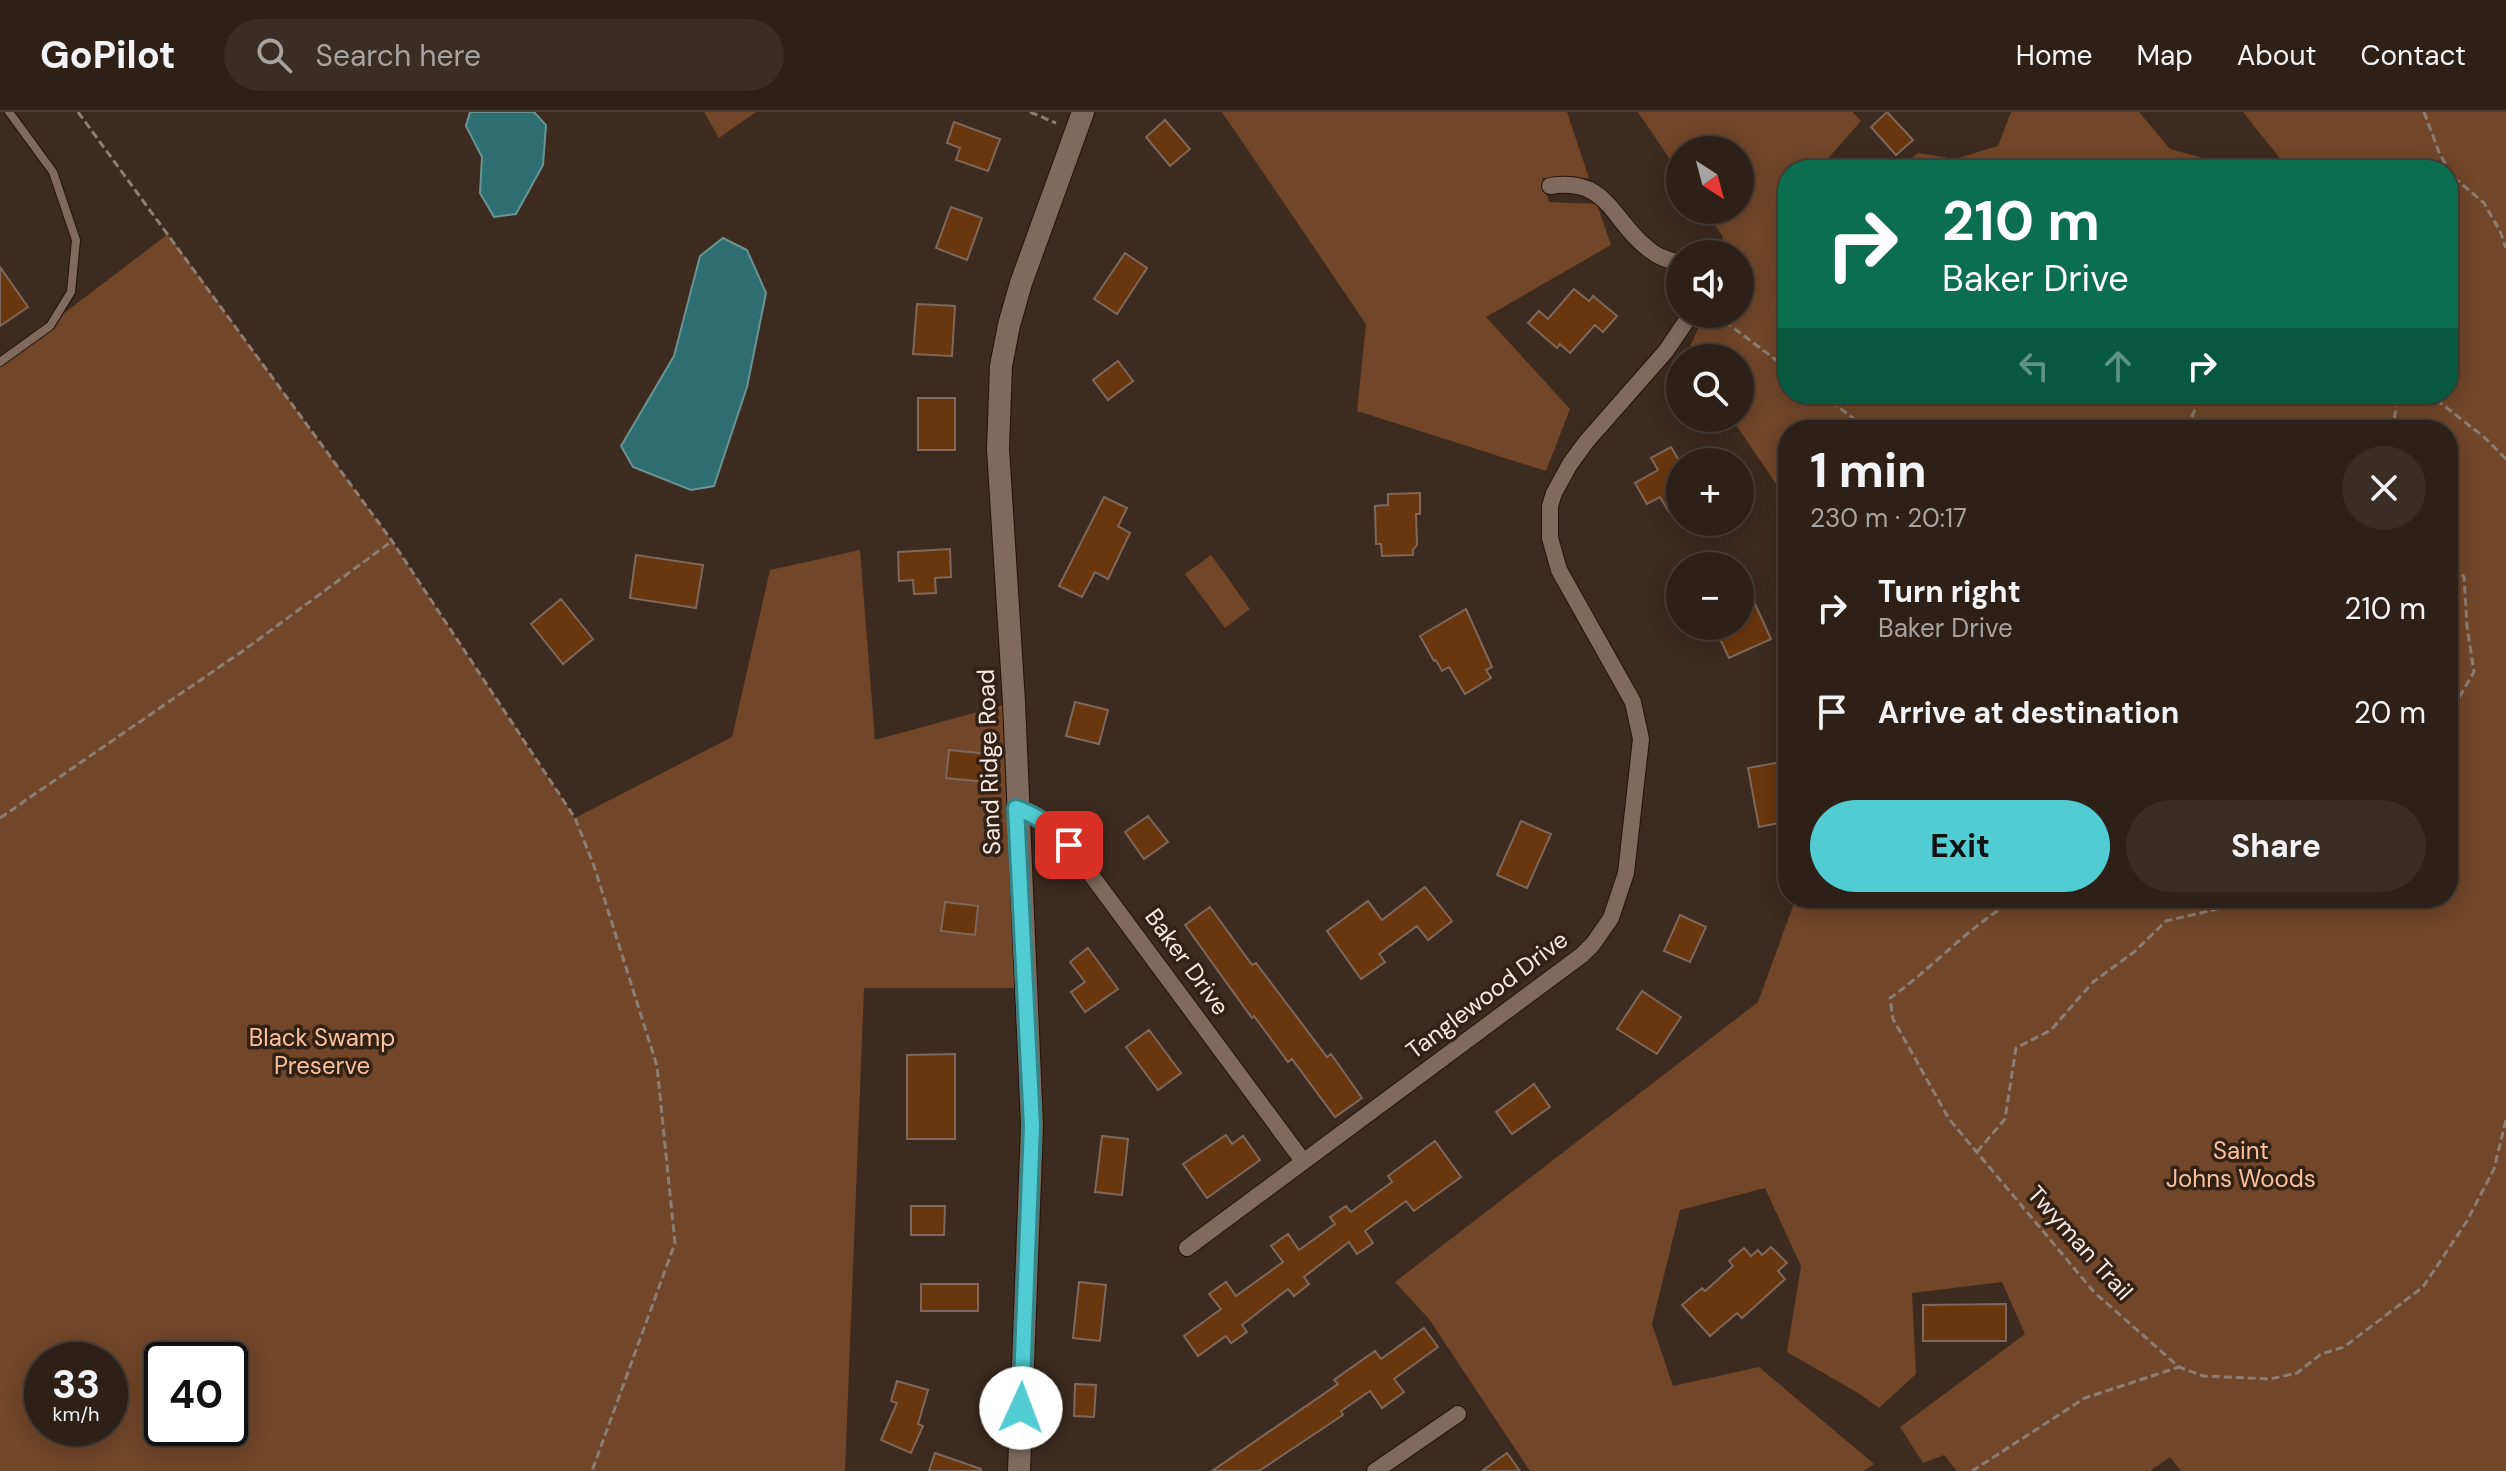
<!DOCTYPE html>
<meta charset="utf-8">
<style>
:root{--surface:#2e2017;--page:#3a2d24;--text:#f1f3f6;--muted:#a7a3a1;--line:#493e36;--accent:#51ccd3}
body{margin:0;font-family:"DM Sans",sans-serif;background:var(--page);color:var(--text);height:100vh;display:flex;flex-direction:column;font-size:30px;white-space:nowrap}
*{box-sizing:border-box;margin:0}
p{font-size:26px;color:var(--muted)}
.icon{flex:none;width:44px;height:44px;fill:none;stroke:currentColor;stroke-width:2;stroke-linecap:round;stroke-linejoin:round}
.map{position:relative;flex:1;overflow:hidden}
.panel{position:absolute;left:1778px;top:308px;width:680px;height:488px;display:flex;flex-direction:column;background:var(--surface);border-radius:32px;box-shadow:0 4px 20px #0003,0 0 0 2px var(--line)}
.panel>*{flex:none}
.top-card{position:absolute;left:1778px;top:48px;width:680px;height:244px;border-radius:32px;box-shadow:0 4px 20px #0003,0 0 0 2px var(--line);background:#0b6e4f;color:#fff;overflow:hidden}
.needle{width:52px;rotate:144deg}
.controls{position:absolute;left:1666px;top:24px;display:grid;gap:16px}
.controls a{display:grid;place-items:center;width:88px;height:88px;border-radius:50%;background:var(--surface);box-shadow:0 4px 20px #0003,0 0 0 2px var(--line);font-size:40px}
.speed{position:absolute;left:24px;top:1230px;display:flex;gap:16px;font-size:40px;font-weight:700;text-align:center}
.speed>*{display:grid;place-content:center;width:104px;height:104px;border-radius:50%;background:var(--surface);box-shadow:0 4px 20px #0003,0 0 0 2px var(--line);line-height:1}
.speed small{font-size:20px;font-weight:400}
.speed .limit{border:4px solid #111;border-radius:12px;background:#fff;color:#111}
.pin{position:absolute;display:grid;place-items:center;width:68px;height:68px;color:#fff;margin:-34px;border-radius:16px;box-shadow:0 4px 12px #0006}
.me{position:absolute;width:88px;margin:-44px;rotate:2deg;stroke-linejoin:round;filter:drop-shadow(0 0 6px #0008)}
.turn{display:flex;align-items:center;gap:28px;height:168px;padding:0 32px;font-size:36px}
.turn .icon{width:104px;height:104px;stroke-width:2.5}
.turn b{display:block;font-size:56px;line-height:68px}
.lanes{display:flex;align-items:center;height:76px;padding:0 32px;background:#0003;justify-content:center;gap:40px;direction:ltr}
.lanes .off{opacity:.35}
.round{display:grid;place-items:center;flex:none;width:84px;height:84px;border-radius:42px;background:var(--page)}
.overview{display:flex;align-items:center;justify-content:space-between;height:136px;padding:0 32px}
h1{font-size:48px;font-weight:700;line-height:60px}
.primary-button{display:flex;gap:16px;margin-top:auto;padding:16px 32px}
.primary-button a{flex:1;height:92px;border-radius:48px;background:var(--accent);color:#111;font-size:32px;font-weight:700;line-height:92px;text-align:center}
.primary-button a+a{background:var(--page);color:var(--text)}
ul{padding:0;list-style:none}
li{display:flex;align-items:center;gap:24px;height:104px;padding:0 32px}
li div{flex:1}
li b{display:block;font-size:30px}
li em{font-style:normal}
header{display:flex;align-items:center;gap:48px;box-sizing:border-box;height:112px;padding:0 40px;background:var(--surface);border-bottom:2px solid var(--line)}
header strong{font-size:38px}
nav{display:flex;gap:44px;margin-inline-start:auto;font-size:28px}
.search{width:560px;height:72px;background:var(--page);display:flex;align-items:center;gap:20px;box-sizing:border-box;padding:0 28px;border-radius:44px;color:var(--muted);font-size:30px}
.map>svg:first-child{display:block}
.green{fill:#714629;fill-rule:evenodd}
.water{fill:#2e6e71;stroke:#6a9393;stroke-width:2}
.building{fill:#68360f;stroke:#7e685b;stroke-width:2}
.lines{fill:none;stroke-linecap:round;stroke-linejoin:round}
.lane-casing{stroke:#231308;stroke-width:10}
.street-casing{stroke:#231308;stroke-width:18}
.secondary-casing{stroke:#231308;stroke-width:24}
.path{stroke:#8d7d73;stroke-width:3;stroke-dasharray:8 4;stroke-linecap:butt}
.lane{stroke:#806a5d;stroke-width:8}
.street{stroke:#806a5d;stroke-width:16}
.secondary{stroke:#806a5d;stroke-width:22}
.route-casing{stroke:#358589;stroke-width:20}
.route{stroke:#51ccd3;stroke-width:14}
.labels{text-anchor:middle;stroke-width:7;stroke-linejoin:round;paint-order:stroke}
.street-label{font-size:24px;fill:#f7eae2;stroke:#332115}
.park-label{font-size:24px;fill:#fcc19d;stroke:#332115}
</style>
<header>
<strong>GoPilot</strong>
<div class="search"><svg class="icon" aria-label="search" viewBox="0 0 24 24"><circle cx="10" cy="10" r="6"/><path d="M15 15l6 6"/></svg>Search here</div>
<nav><a>Home</a><a>Map</a><a>About</a><a>Contact</a></nav>
</header>
<div class="map">
<svg width="2506" height="1359" viewBox="0 0 2506 1359">
<rect width="100%" height="100%" fill="#3d2b1f"/>
<path class="green" d="M704,0h52l-37,26z
M1222,0h345l22,66h-47l7,24 48,2 14,41 -125,72 84,92 -24,62 -189,-60 9,-87z
M1638,0h215l8,9 -36,41 8,8h-45v224h660v-224h-159l-46,-58h263v1359h-325l-11,-14 -20,14h-193l-13,-16 -21,8 -23,-36 125,-93 -23,-52 -90,11 4,81 -37,34 -21,-15 -71,-41 14,-86 -36,-78 -85,22 -28,114 21,62 86,-19 115,97 -10,7h-334l-101,-152 -34,-37 363,-280 38,-104h652v-468h-660v71l-57,-83h9v-60h-50l-3,-5 18,-39h35v-60h-22l5,-17 -18,-27h35v-60h-60v24z
M2011,0h128l31,37 77,21h-349l20,-17 37,6 43,-13z
M168,122l224,307 183,277 157,-81 38,-167 90,-20 15,190 139,-38 13,286h-163l-19,483h-845v-1109zM42,1248h68v68h-68zM162,1248h68v68h-68z
M1211,443l39,54 -25,19 -40,-54z"/>
<path class="water" d="M470,0h64l12,13 -3,40 -27,49 -22,3 -14,-24 2,-36 -16,-31z
M723,126l24,12 19,43 -19,94 -33,99 -23,4 -58,-23 -12,-21 53,-90 26,-100z"/>
<path class="building" d="M1887,0l26,28 -17,15 -25,-28z
M1165,8l25,29 -20,17 -24,-29z
M954,10l46,17 -12,32 -32,-11 4,-12 -13,-5z
M951,95l31,11 -15,42 -31,-12z
M1125,141l22,15 -30,46 -23,-15z
M0,155l28,40 -28,19z
M1574,177l15,12 4,-5 24,20 -14,16 -8,-7 -25,28 -10,-9 -3,4 -29,-25 11,-12 9,8z
M917,192l38,2 -3,50 -39,-2z
M1118,249l15,20 -25,19 -15,-20z
M918,286h37v52h-37z
M1671,335l9,15v44l-11,6 -9,-15 -13,7 -12,-21 23,-13 -7,-12z
M1420,381v21h-4l1,31 -4,5v5l-31,1 -1,-12h-5l-1,-38 13,-1v-11z
M1104,385l23,11 -9,18 12,7 -22,46 -13,-7 -13,25 -23,-11z
M950,437l1,28 -16,1 1,15 -22,1 -1,-14 -14,1 -1,-29z
M636,443l67,10 -7,43 -66,-10z
M561,487l32,40 -30,25 -32,-40z
M1755,492l16,35 -42,19 -15,-32h26v-15z
M1466,497l26,58 -6,3 5,8 -26,16 -16,-27 -7,4 -6,-11 -2,1 -14,-25z
M1075,590l33,8 -9,34 -33,-8z
M949,638l50,5 -3,28 -50,-5z
M1781,650l7,43v16l-29,6 -11,-59z
M1148,704l20,26 -24,17 -19,-27z
M1521,709l30,13 -24,54 -30,-13z
M1425,775l27,34 -24,19 -11,-14 -38,28 6,8 -24,17 -34,-48 41,-30 14,19z
M945,790l33,4 -3,29 -34,-4z
M1210,795l42,58 4,-2 71,94 4,-3 31,44 -27,19 -43,-58 -4,3 -34,-46 -2,2 -67,-93z
M1680,803l26,12 -16,35 -26,-11z
M1088,836l30,41 -33,23 -14,-20 14,-10 -15,-20z
M1642,879l39,26 -24,37 -40,-25z
M1149,918l32,43 -23,17 -32,-43z
M955,942v85h-48v-84z
M1534,972l16,23 -38,27 -16,-22z
M1226,1023l6,9 11,-8 17,24 -53,38 -24,-34z
M1102,1024l26,3 -6,56 -27,-3z
M1435,1029l26,36 -47,34 -8,-10 -41,30 8,12 -16,11 -8,-12 -45,35 5,7 -15,12 -6,-7 -46,36 5,7 -16,11 -5,-7 -28,20 -14,-20 37,-27 -12,-15 17,-12 10,14 47,-34 -12,-16 17,-12 11,16 36,-26 -5,-7 16,-11 5,6 41,-30 -4,-6z
M911,1094h34l-1,29h-33z
M1771,1135l16,16 -9,8 7,8 -43,39 -5,-5 -27,23 -28,-31 20,-17 3,3 28,-25 -4,-5 15,-13 7,8 7,-6 4,5z
M1079,1170l27,3 -6,56 -27,-3z
M921,1172h57v27h-57z
M2006,1192v37h-83v-36z
M1424,1216l14,19 -44,32 10,13 -22,16 -12,-17 -29,20 2,4 -84,56h-47l126,-87 -4,-4 41,-29 6,8z
M897,1269l31,9 -10,34 5,2 -12,27 -30,-13 16,-37 -6,-2z
M1075,1272l21,1 -2,32 -20,-1z
M935,1341l46,16v2h-52z
M1507,1341l13,18h-38z"/>
<g class="lines">
<defs>
<path id="lane" d="M0,250l50,-36 21,-34 5,-52 -23,-68 -44,-60"/>
<path id="street" d="M1550,74c59,-10 62,37 101,65 8,7 19,9 29,12
M1016,696c23,8 36,19 53,37l234,316
M1187,1136l395,-293 11,-11 18,-26 15,-45 15,-134 -8,-37 -74,-132 -9,-32v-32l4,-13 16,-29 16,-22 80,-91 25,-37
M1375,1359l83,-57"/>
<path id="secondary" d="M1019,1359l13,-345 -18,-424 -16,-253 3,-83 8,-41 12,-42 62,-171"/>
</defs>
<use href="#lane" class="lane-casing"/>
<use href="#street" class="street-casing"/>
<use href="#secondary" class="secondary-casing"/>
<path class="path" d="M78,0l314,429 183,277 19,48 63,200 18,177 -83,228
M1030,0l26,11
M2424,0l15,40 12,23 33,28 16,28 6,17
M2448,76l3,-13
M1715,202l73,55
M1821,282l48,36
M2400,282l38,7 46,36 22,22
M2173,318l16,-7 13,-29
M2392,318l7,-36
M2448,443l16,22 3,49 7,46 -26,44
M0,706l247,-170 145,-107
M2018,786c-47,26 -84,69 -128,100l3,21 56,100 145,173 85,75 24,9 67,3 27,-6 24,-19 23,-7 79,-60 44,-66 27,-52 12,-49
M1977,1040l28,-33 11,-71 35,-18 42,-48 41,-30 32,-31 60,-14 12,-9
M1972,1359l113,-73 94,-31"/>
<use href="#lane" class="lane"/>
<use href="#street" class="street"/>
<use href="#secondary" class="secondary"/>
</g>
<g class="lines">
<defs>
<path id="route" d="M1021,1296l11,-282 -16,-318c23,8 36,19 53,37"/>
</defs>
<use href="#route" class="route-casing"/>
<use href="#route" class="route"/>
</g>
<g class="labels">
<g class="street-label">
<text transform="translate(989 650) rotate(-92)" y="8">Sand Ridge Road</text>
<text transform="translate(1187 850) rotate(54)" y="8">Baker Drive</text>
<text transform="translate(1487 883) rotate(-37)" y="8">Tanglewood Drive</text>
<text transform="translate(2080 1131) rotate(48)" y="8">Twyman Trail</text>
</g>
<g class="park-label">
<text x="322" y="934">Black Swamp<tspan x="322" dy="28">Preserve</tspan></text>
<text x="2241" y="1047">Saint<tspan x="2241" dy="28">Johns Woods</tspan></text>
</g>
</g>
</svg>
<div class="controls">
<a><svg class="needle" viewBox="-14 -14 28 28"><path d="M0-13l5 13h-10z" fill="#e53935"/><path d="M0 13l5-13h-10z" fill="#a7a3a1"/></svg></a>
<a><svg class="icon" aria-label="sound" viewBox="0 0 24 24"><path d="M4 9h4l5-4v14l-5-4H4zM17 9q2 3 0 6"/></svg></a>
<a><svg class="icon" aria-label="search" viewBox="0 0 24 24"><circle cx="10" cy="10" r="6"/><path d="M15 15l6 6"/></svg></a>
<a>+</a>
<a>−</a>
</div>
<div class="speed"><div>33<small>km/h</small></div><div class="limit">40</div></div>
<div class="pin" style="left:1069px;top:733px;background:#d93025"><svg class="icon" aria-label="arrive" viewBox="0 0 24 24"><path d="M6 21V4h12l-3 4 3 4H6"/></svg></div>
<svg class="me" style="left:1021px;top:1296px" viewBox="-20 -20 40 40"><circle r="19" fill="#fff"/><path d="M0-13L10 11 0 6-10 11z" fill="#51ccd3"/></svg>
<div class="top-card">
<div class="turn"><svg class="icon" aria-label="right" viewBox="0 0 24 24"><path d="M7 20v-9h11M14 6l5 5-5 5"/></svg><div><b>210 m</b>Baker Drive</div></div>
<div class="lanes"><svg class="icon off" aria-label="left" viewBox="0 0 24 24"><path d="M17 20v-9H6M10 6l-5 5 5 5"/></svg><svg class="icon off" aria-label="ahead" viewBox="0 0 24 24"><path d="M12 20V5M6 11l6-6 6 6"/></svg><svg class="icon" aria-label="right" viewBox="0 0 24 24"><path d="M7 20v-9h11M14 6l5 5-5 5"/></svg></div>
</div>
<section class="panel">
<div class="overview"><div><h1>1 min</h1><p>230 m · 20:17</p></div><a class="round"><svg class="icon" aria-label="close" viewBox="0 0 24 24"><path d="M6 6l12 12M18 6L6 18"/></svg></a></div>
<ul>
<li><svg class="icon" aria-label="right" viewBox="0 0 24 24"><path d="M7 20v-9h11M14 6l5 5-5 5"/></svg><div><b>Turn right</b><p>Baker Drive</p></div><em>210 m</em></li>
<li><svg class="icon" aria-label="arrive" viewBox="0 0 24 24"><path d="M6 21V4h12l-3 4 3 4H6"/></svg><div><b>Arrive at destination</b></div><em>20 m</em></li>
</ul>
<div class="primary-button"><a>Exit</a><a>Share</a></div>
</section>
</div>
